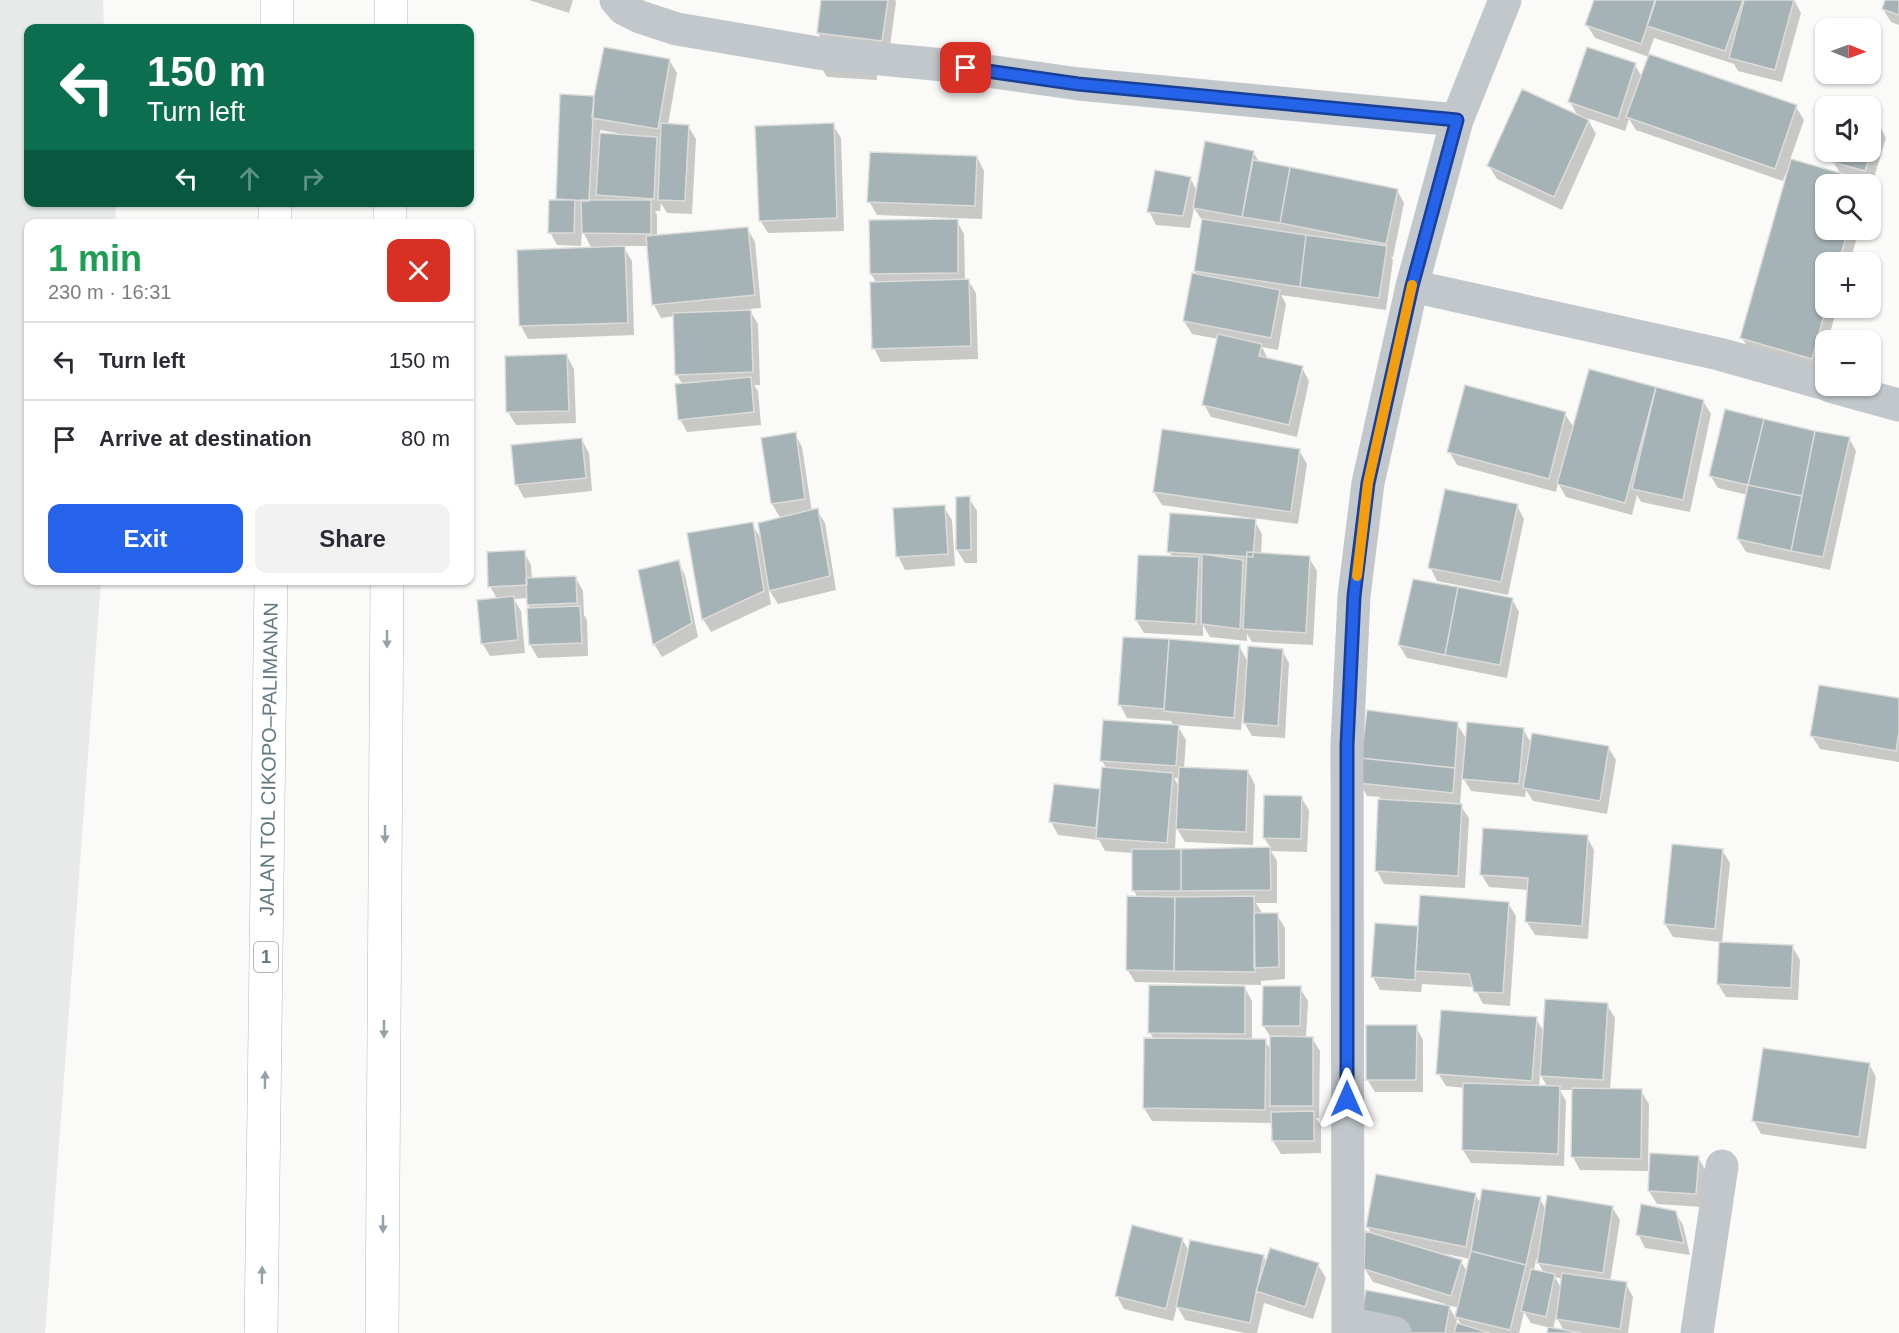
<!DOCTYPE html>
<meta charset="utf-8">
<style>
:root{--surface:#fff;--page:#f2f2f3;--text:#2b2b33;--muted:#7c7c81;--line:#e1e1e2;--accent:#2563eb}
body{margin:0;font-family:Arial,sans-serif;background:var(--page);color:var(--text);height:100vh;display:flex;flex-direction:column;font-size:22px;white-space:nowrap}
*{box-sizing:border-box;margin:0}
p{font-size:20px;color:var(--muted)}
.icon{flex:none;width:33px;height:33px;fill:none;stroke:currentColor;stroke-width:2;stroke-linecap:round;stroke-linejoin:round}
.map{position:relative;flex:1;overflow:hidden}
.panel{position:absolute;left:24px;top:219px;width:450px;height:366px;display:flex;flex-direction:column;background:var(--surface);border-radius:12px;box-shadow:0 2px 4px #0004}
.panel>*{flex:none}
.guide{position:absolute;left:24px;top:24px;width:450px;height:183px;border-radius:12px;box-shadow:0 2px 4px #0004;background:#0b6e4f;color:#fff;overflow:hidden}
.needle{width:39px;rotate:91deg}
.tools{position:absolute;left:1815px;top:18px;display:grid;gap:12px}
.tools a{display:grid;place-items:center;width:66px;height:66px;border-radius:12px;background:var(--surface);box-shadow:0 2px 4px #0004;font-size:30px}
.pin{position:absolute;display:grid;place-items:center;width:51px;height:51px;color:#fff;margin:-26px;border-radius:12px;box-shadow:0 3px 9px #0006}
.me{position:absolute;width:66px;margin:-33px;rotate:0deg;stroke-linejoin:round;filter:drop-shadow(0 0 4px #0008)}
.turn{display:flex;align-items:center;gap:21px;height:126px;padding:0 24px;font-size:27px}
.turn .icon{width:78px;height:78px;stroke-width:2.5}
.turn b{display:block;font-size:42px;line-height:51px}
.lanes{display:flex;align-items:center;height:57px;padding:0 24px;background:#0003;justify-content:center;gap:30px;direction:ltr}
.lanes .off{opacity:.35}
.round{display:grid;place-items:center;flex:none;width:63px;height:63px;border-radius:12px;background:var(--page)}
.overview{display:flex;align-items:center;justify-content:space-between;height:102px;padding:0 24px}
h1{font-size:36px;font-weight:800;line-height:45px;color:#1e9e55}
.cta{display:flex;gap:12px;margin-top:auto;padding:12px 24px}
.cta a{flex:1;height:69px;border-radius:12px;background:var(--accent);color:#fff;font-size:24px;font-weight:800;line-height:69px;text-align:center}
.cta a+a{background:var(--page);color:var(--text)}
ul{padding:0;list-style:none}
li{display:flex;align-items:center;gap:18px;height:78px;padding:0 24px;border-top:2px solid var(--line)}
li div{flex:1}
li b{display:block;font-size:22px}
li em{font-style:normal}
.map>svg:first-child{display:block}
.built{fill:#e8eae9}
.shadow{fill:#0003;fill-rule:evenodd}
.building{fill:#a5b2b6;stroke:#dcdcda;stroke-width:1.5}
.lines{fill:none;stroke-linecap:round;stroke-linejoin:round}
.highway-casing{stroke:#b4babd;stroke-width:34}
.street{stroke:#c1c7ca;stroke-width:33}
.highway{stroke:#fff;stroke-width:33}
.oneway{fill:#92a2a8}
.route-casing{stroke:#184099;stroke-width:15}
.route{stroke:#2563eb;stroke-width:10}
.slow{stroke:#f59e0b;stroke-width:10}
.labels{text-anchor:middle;stroke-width:6;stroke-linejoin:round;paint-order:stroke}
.shield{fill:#fff;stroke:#92a2a8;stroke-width:1.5}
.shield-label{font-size:18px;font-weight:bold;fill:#647a83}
.street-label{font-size:20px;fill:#647a83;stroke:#fff}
</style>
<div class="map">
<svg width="1899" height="1333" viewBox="0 0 1899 1333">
<rect width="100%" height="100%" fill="#fafaf8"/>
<path class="built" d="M0,0h103l1,28h-76v174l87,1 1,20 -88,1v356l73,1 -56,752h-45z"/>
<path class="shadow" d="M529,0h44l-4,13z
M822,0h73l1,2 -7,51 -11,3 -1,24 -50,-3 -8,-13 4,-23 -5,-8z
M1595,0h199l7,13 -19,69 -44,-11 -4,-7 -80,-26 -6,17 148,52 8,13 -14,40 51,15 -8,-14 3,-9h34l9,-28 7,14 -14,46 -11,-4 3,4h-38v46h33l-9,32h-24v46h11l-9,32h-2v9l-7,22 -69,-20 -8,-13 45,-163h-2l-2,6 -147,-51 -7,-11 -4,12 -38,-13 9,16 -34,76 -65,-31 -8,-13 89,-50 -8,-14 65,-37 7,12 7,-20 -54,-19 -8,-13z
M1886,0h13v25l-8,-3 -8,-13z
M669,60l8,13 -9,52 20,1 8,13 -4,75 -25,-1 -6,-10 -1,8h-5l2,4v22l90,-9 8,14 6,66 -12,1 9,15 2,61h-6l4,6 3,34 -74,7 -7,-13 3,-34 -6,-10 -2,-59 -14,2 -7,-13 -5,-59h-26l9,15 2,74 -106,4 -7,-13 71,-77 -10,-19 -1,16 -24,-1 -7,-13 7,-31 4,-105 34,1zM600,130l17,3v3l-17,-2z
M833,125l8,13 3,93 -76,2 -8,-13z
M1253,152l7,11 137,27 7,13 -11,54 -2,-1 2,4 -7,50 -105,-15 5,9 -8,46 -16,-3 6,12 34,9 7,13 -12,56 -86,-20 -7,-13 14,-65 -26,-5 -8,-13 14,-45 -3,-5 7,-51 -8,-12 -4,20 -34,-3 -7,-14 41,-33 7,13z
M977,157l7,14 -2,48 -105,-4 -8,-14z
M957,221l7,13 1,46h3l8,13 2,66 -97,3 -7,-14 3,-65 -6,-9z
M567,356l7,13 2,54 -60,2 -8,-13 -2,-55z
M1590,370l113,31 8,13 -21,98 -49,-10 -4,-7 -5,20 -66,-18 -8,-14 -2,9 -99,-27 -8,-14 116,-37 9,14z
M1815,432l34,6 7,13 -26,119 -84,-18 -8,-13 10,-44 -30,-7 -8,-13z
M795,434l7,13 10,65 5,-2 8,13 11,67 -58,14 -10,-16 3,16 -60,28 -8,-13 49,-95 11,18 18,-23 -9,-15z
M582,440l7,13 3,38 -68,7 -7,-13 -4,-38z
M1299,450l8,14 -9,60 -45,-6 9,16 -1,21 48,3 8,13 -4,74 -61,-3 -5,-8v7l-37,-4 -7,-12v11l-59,-3 -8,-13 37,-62 -4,-7 83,-31v-2l-90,-13 -8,-13z
M969,498l8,13v52h-12l-8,-13z
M1517,506l7,13 -16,76 -71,-14 -7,-14z
M944,507l8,13 3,46 -50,4 -7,-14z
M524,552l7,13 1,15 44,-2 7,13 1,24 3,5 1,36 -50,2 -8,-13 -1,-35h2l-3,-6v-6l-14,1 7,12 4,42 -35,3 -8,-13 15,-44 -7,-13z
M678,562l7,13 13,62 -36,20 -8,-13z
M1512,599l7,13 -12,66 -100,-20 -8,-13z
M1125,638l114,8 9,16 34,-12 7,13 -4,75 -33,-2 -8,-14 1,-15h-2l-2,23 -64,-5 9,15 -2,28 64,3 7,14 -2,60 -68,-3 -9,-15 -1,22 96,-1 -7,-10 37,-41 8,13 -2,42 -36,-1 6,10v42h-21l5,8v4h16l8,13v51l-24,2v4l-126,-3 -8,-13 11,-71 -4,-7v-38l-29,-2 -6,-11 -41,-5 -7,-13 5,-37 45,6 6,-22 -5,-8 72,-35 -3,-5 -44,-3 -7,-13zM1174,778h6l-1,9z
M1899,700v62l-79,-13 -8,-13z
M1457,724l10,16 56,-11 9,16 76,2 8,13 -9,54 -74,-13 -7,-11 -1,7 -54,-6 -9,-15 -2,29 9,13 -4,70 -81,-4 -7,-13 3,-74 -13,-1 -7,-13z
M1587,837l7,13 -6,89 -53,-4 -8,-13 1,-32 -39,-3 -8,-13z
M1722,850l8,13 -8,80 70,3 8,14 -2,40 -72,-3 -8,-13 3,-42 -48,-5 -8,-13z
M1508,903l8,13 -6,90 -27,-2 -9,-17 -52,-3 -1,8 -41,-2 -7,-13 47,-50z
M1245,988l7,13v40h13l7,11 -1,-14 -8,-13 37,-37 8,13 -2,37h6l8,13 -1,67h-3l5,8v27l-40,1 -8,-13v-18l-121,-2 -8,-13 1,-69h9l-4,-6z
M1607,1005l8,13 -5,72 31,1 8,13 -1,67 -68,-1 -7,-13 1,-67h-14l6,11 -2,65 -93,-3 -8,-13 2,-62 -19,-2 -8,-13 98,-55 8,15zM1540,1074l8,14 -9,-1z
M1416,1027l7,13v52h-48l-8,-13z
M1869,1064l7,13 -10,72 -105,-15 -7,-13z
M1652,1155l46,2 8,14 -3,36 -46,-3 -8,-13z
M1475,1194l6,11 59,-6 6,11 66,-3 8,13 -10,62 16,2 7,13 -5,36h-79l1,-5 -19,-5 -7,-11 -5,21h-159l85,-27v-2l-72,-22 -8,-13 7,-34 -4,-8zM1446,1254l25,5 -4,13 -6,-11 -16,-5zM1536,1259l8,14 -10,-2zM1555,1277l8,2 -2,9zM1448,1305l11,3 -3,11zM1556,1316l8,15 -11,-2zM1457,1318l5,8 -6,-2z
M1675,1212l8,13 7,30 -45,-7 -7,-14z
M1182,1239l7,12 74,5 4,7 51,2 8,13 -13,41 -49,-16 -7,30h-12l-60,-13 -8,-14 -4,15 -49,-12 -7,-13z"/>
<path class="building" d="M821,0h67l-6,41 -65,-8z
M1594,0h62l-15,44 -56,-19z
M1655,0h88l-18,51 -78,-25z
M1744,0h50l-19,70 -46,-12z
M1885,0h14v15l-17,-6z
M604,47l66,12 -12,70 -66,-11 2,-22z
M1587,47l49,16 -18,56 -50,-17z
M1649,54l148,51 -22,64 -149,-52z
M1522,89l67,31 -35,77 -67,-31z
M560,94l34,2 -5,105 -33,-2z
M1870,120l10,3 -15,48 -33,-9 3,-10h35z
M661,123l28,2 -4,76 -27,-1z
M834,123l3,95 -78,3 -4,-95z
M600,133l57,4 -3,62 -58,-4z
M1205,141l49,10 -12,66 -49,-9z
M870,152l107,4 -2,50 -108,-4z
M1791,159l71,20 -1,5h-35v46h22l-9,32h-13v46l-14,51 -72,-21z
M1253,160l37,7 -10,56 -38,-6z
M1290,167l108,22 -12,55 -106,-21z
M1155,170l36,7 -8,39 -36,-4z
M549,200h26l-1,33h-26z
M581,200h70v34l-69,-1z
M958,219v54l-88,1 -1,-54z
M1202,219l104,16 -6,52 -106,-16z
M748,227l7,68 -103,10 -6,-69z
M1306,235l81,11 -8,52 -79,-11z
M625,246l3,77 -109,3 -2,-76z
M1192,273l88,17 -9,48 -88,-17z
M969,279l2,67 -99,3 -2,-67z
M751,310l2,62 -78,3 -2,-62z
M1218,334l44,10 -3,12 44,10 -14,59 -87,-20z
M567,354l2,57 -63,1 -1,-56z
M1589,369l67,18 -31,116 -68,-19z
M751,377l3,35 -76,8 -3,-36z
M1465,385l101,27 -17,67 -102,-27z
M1656,387l48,13 -21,100 -51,-11z
M1725,409l39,10 -16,66 -39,-9z
M1764,419l51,12 -13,65 -54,-11z
M1162,429l138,20 -9,63 -138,-20z
M1815,431l35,6 -27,120 -32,-6z
M796,432l9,67 -34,5 -10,-66z
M582,438l4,40 -71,7 -4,-40z
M1748,485l54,11 -11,55 -54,-12z
M1445,489l73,15 -17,78 -73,-14z
M970,496l1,54h-15v-53z
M945,505l3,49 -52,3 -3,-49z
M818,508l12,68 -61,15 -11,-68z
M1170,513l86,6 -3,38 -86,-5z
M753,522l11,69 -62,29 -15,-87z
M525,550l2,35 -39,2 -1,-35z
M1247,552l63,4 -4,77 -63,-4z
M1202,554l41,6 -3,69 -39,-5z
M1138,555l61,2 -3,67 -61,-4z
M679,560l13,63 -39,22 -15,-75z
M576,576l1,27 -50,2 -1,-27z
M1413,579l45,8 -13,68 -47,-10z
M1458,587l55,11 -13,67 -55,-10z
M514,596l4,44 -37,4 -4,-44z
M580,606l2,37 -53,2 -2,-37z
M1123,637l46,2 -5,70 -46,-4z
M1169,639l71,6 -6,73 -70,-7z
M1248,646l35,3 -5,77 -35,-3z
M1819,685l80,13v34l-3,19 -86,-15z
M1367,710l91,12 -3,46 -94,-10z
M1103,720l76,5 -3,41 -76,-5z
M1467,722l57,6 -5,56 -57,-5z
M1532,733l77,13 -9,55 -77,-13z
M1361,758l94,10 -2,25 -95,-10z
M1102,767l71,6 -6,70 -71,-5z
M1179,767l69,3 -2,62 -70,-3z
M1054,784l46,5 -4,39 -47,-6z
M1264,795l38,1 -1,43 -38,-1z
M1378,799l84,5 -4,72 -83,-5z
M1483,828l105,7 -6,91 -57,-4 3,-44 -48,-3z
M1672,844l51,5 -8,80 -51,-5z
M1270,847l1,43 -90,1v-42z
M1132,849h49v42h-49z
M1420,895l89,7 -6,91 -29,-1 -5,-18 -54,-3z
M1127,896l48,1 -1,74 -48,-1z
M1254,896l1,76 -81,-1 1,-74z
M1254,913h24l1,54 -25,1z
M1375,923l43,3 -3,54 -44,-3z
M1719,942l74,3 -2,43 -74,-4z
M1149,985l96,1v48l-97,-1z
M1263,986h38l-1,40h-38z
M1545,999l63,4 -5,77 -63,-4z
M1441,1010l96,7 -5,64 -96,-7z
M1366,1025h51l-1,55h-50z
M1270,1036l43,1v69h-43z
M1144,1038l122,1 -1,71 -122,-2z
M1763,1048l107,15 -11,74 -107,-16z
M1463,1083l97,3 -2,68 -96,-4z
M1572,1088l70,1 -1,70 -70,-2z
M1314,1111v30h-42l-1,-29z
M1650,1153l49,3 -3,38 -48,-3z
M1376,1174l100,19 -10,54 -100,-20z
M1482,1189l59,8 -15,68 -55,-14z
M1547,1195l66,11 -10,67 -66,-10z
M1641,1204l35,7 8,32 -48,-8z
M1132,1225l51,13 -17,71 -51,-13z
M1365,1231l97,29 -11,36 -87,-27z
M1190,1240l74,15 -14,68 -74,-16z
M1270,1248l49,15 -14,44 -49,-16z
M1471,1251l55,14 -16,65 -55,-13z
M1531,1269l24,5 -9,43 -25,-6z
M1562,1273l65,9 -7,47 -64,-10z
M1366,1290l84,16 -5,27h-87z
M1457,1323l33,10h-36z
M1548,1327l34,6h-35z"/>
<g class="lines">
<defs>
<g id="highway">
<path d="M277,28v-28"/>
<path d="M391,28v-28"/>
<path d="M275,224v-22"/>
<path d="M390,224v-22"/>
<path id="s1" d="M261,1333l10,-753"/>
<path d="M382,1333l5,-753"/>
</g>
</defs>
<use href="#highway" class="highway-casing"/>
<path class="street" d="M616,0l8,9 16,8 37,12 141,24 126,12 135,19 378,36
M1412,286l307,68 107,30
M1830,386l69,19
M1348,1323l47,10
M1348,1333l-1,-588 7,-149 14,-113 44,-197 45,-166 48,-120
M1697,1333l25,-167"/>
<use href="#highway" class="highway"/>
</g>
<defs><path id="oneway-solid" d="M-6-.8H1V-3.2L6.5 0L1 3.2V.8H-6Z" transform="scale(1.5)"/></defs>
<g class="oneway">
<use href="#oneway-solid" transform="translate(387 639) rotate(90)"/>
<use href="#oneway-solid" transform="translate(385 834) rotate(90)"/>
<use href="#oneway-solid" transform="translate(384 1029) rotate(90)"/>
<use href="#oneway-solid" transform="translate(265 1080) rotate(-89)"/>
<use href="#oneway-solid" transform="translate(383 1224) rotate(90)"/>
<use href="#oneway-solid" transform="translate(262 1275) rotate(-89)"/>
</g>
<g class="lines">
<defs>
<path id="route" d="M966,68l112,16 379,36 -45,166 -44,197 -14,113 -7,149v354"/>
</defs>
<use href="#route" class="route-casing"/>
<use href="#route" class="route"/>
<path class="slow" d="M1357,576l11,-93 44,-198"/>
</g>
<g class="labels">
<rect class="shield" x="254" y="942" width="24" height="30" rx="4.5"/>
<g class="shield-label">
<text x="266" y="963">1</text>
</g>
<g class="street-label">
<text dy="7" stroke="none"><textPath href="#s1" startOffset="574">JALAN TOL CIKOPO–PALIMANAN</textPath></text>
</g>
</g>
</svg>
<div class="tools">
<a><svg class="needle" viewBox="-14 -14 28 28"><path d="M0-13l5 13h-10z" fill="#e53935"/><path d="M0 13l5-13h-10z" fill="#7c7c81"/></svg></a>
<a><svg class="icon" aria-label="sound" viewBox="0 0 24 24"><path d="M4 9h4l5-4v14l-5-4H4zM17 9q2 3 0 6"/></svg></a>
<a><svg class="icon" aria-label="search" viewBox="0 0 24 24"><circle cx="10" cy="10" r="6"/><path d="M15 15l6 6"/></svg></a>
<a>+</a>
<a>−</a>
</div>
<div class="pin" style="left:966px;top:68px;background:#d93025"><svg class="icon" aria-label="arrive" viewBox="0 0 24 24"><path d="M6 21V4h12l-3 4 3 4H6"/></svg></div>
<svg class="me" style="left:1347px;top:1099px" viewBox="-20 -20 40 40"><path d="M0-17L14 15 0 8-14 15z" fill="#2563eb" stroke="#fff" stroke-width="4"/></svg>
<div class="guide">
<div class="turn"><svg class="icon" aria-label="left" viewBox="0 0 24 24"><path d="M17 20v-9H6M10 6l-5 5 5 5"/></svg><div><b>150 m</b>Turn left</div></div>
<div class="lanes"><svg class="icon" aria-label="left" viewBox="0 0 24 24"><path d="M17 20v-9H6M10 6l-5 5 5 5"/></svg><svg class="icon off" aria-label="ahead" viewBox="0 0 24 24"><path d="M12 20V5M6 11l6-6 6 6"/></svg><svg class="icon off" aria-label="right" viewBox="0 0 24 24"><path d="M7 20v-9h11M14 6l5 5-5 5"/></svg></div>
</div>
<section class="panel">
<div class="overview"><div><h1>1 min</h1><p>230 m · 16:31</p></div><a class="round" style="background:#d93025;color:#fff"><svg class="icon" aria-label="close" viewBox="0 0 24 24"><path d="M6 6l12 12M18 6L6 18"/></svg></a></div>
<ul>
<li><svg class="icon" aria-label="left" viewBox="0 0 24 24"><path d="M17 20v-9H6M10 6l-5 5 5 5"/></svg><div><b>Turn left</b></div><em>150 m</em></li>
<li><svg class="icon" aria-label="arrive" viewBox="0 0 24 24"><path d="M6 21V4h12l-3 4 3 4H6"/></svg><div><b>Arrive at destination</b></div><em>80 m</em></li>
</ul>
<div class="cta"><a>Exit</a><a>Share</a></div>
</section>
</div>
